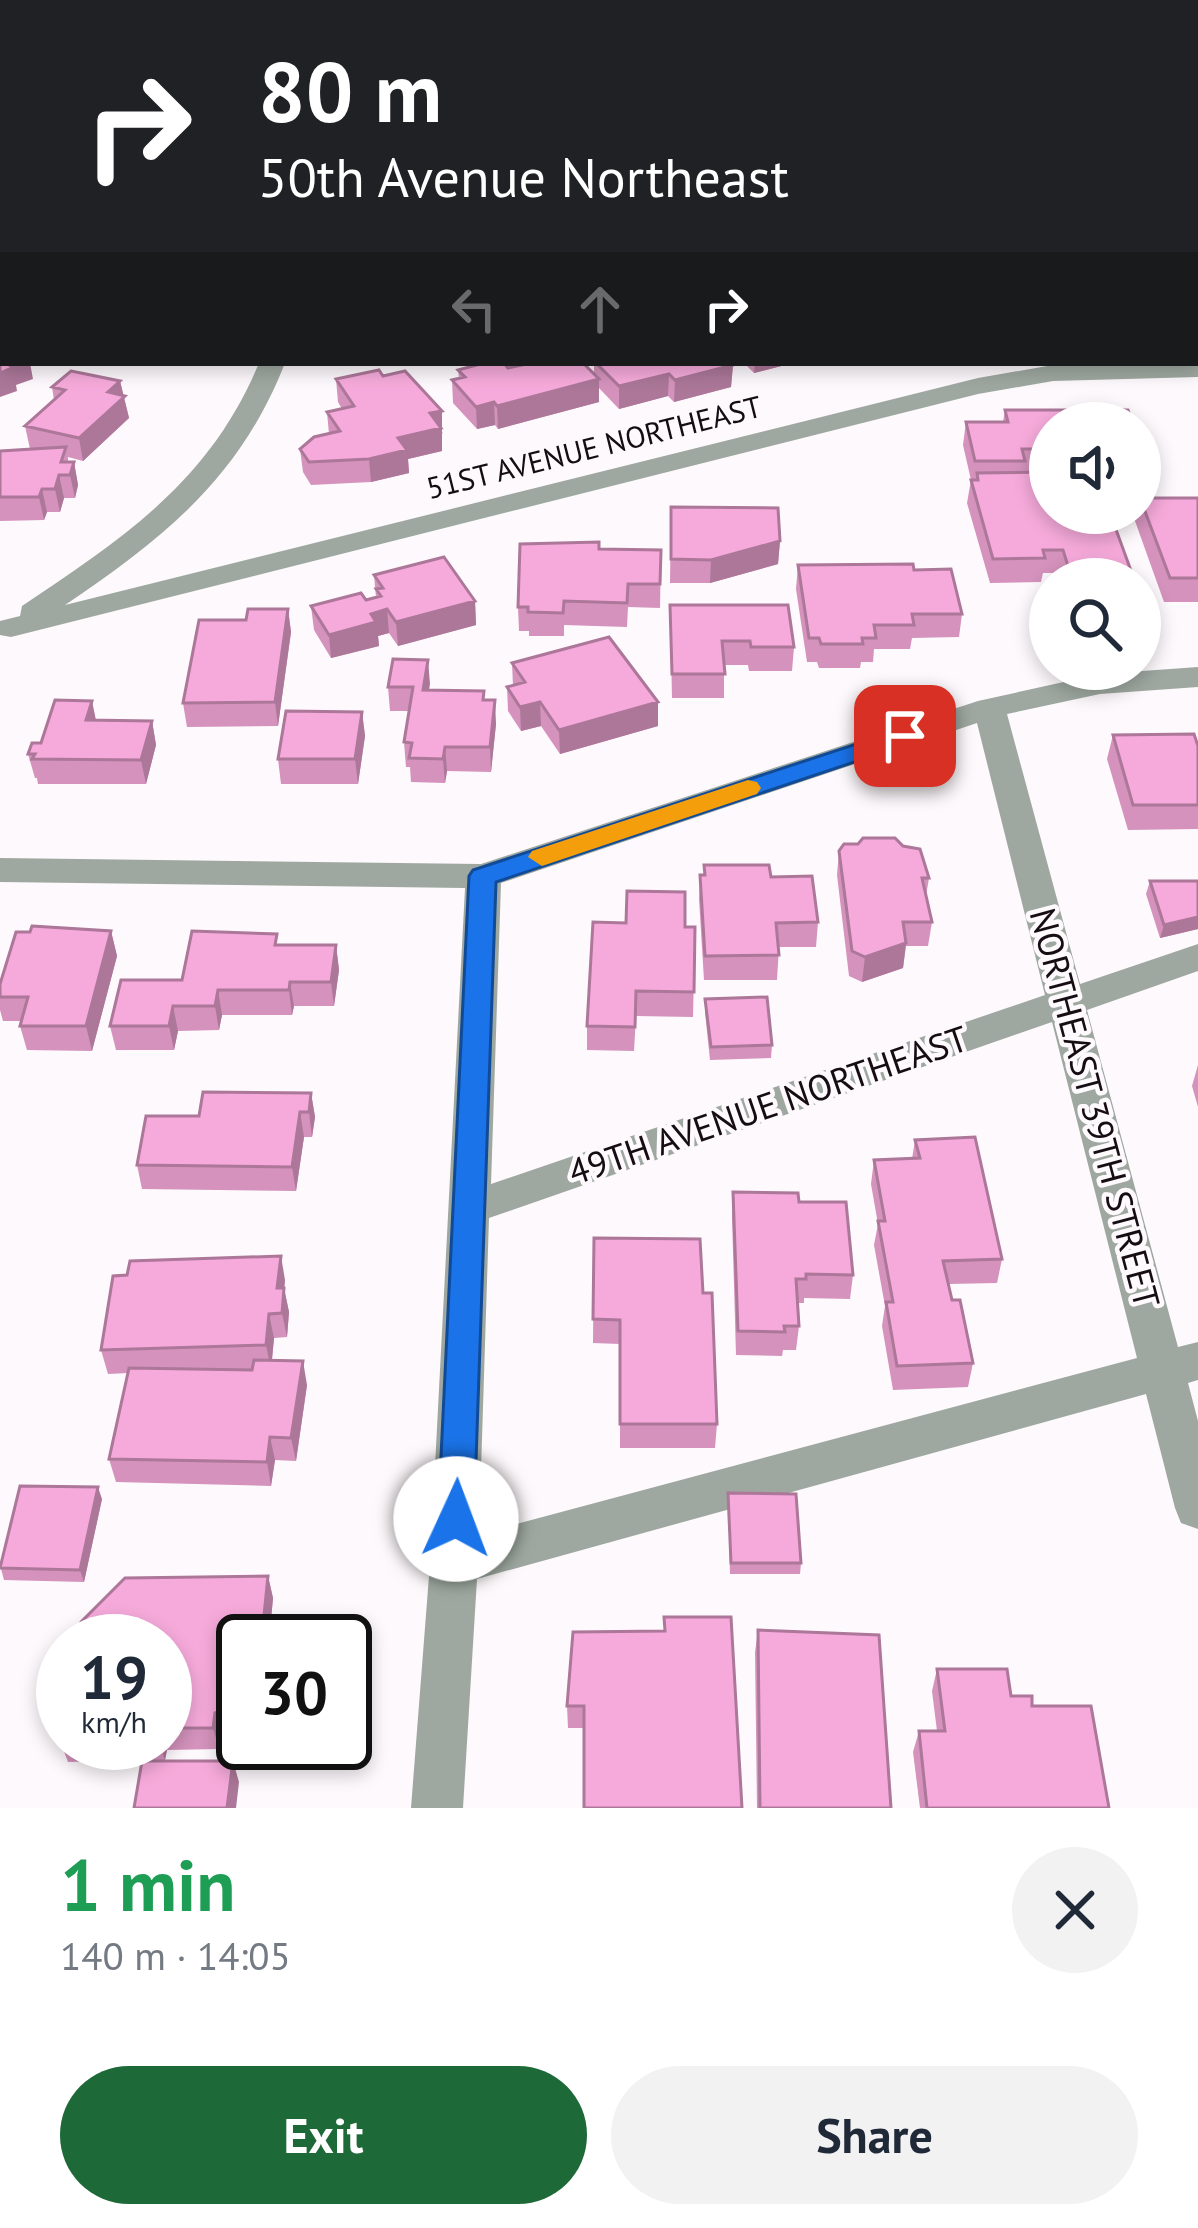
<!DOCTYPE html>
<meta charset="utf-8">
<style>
:root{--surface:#fff;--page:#f2f2f3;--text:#1f2937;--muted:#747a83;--accent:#1d6937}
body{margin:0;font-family:"PT Sans",sans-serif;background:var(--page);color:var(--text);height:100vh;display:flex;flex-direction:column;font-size:45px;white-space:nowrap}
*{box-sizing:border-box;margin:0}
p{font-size:39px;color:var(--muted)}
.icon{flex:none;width:66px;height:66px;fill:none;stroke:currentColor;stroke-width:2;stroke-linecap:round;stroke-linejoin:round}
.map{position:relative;height:1808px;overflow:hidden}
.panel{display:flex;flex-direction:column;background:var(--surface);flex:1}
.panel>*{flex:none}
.guide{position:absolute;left:0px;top:0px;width:1200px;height:366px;box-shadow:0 6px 18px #0003;background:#202124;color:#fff;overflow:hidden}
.tools{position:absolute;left:1029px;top:402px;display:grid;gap:24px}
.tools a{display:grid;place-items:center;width:132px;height:132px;border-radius:50%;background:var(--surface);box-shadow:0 6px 18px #0003;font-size:60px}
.speed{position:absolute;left:36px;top:1614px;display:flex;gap:24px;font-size:60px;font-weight:700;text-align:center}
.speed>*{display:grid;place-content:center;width:156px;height:156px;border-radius:50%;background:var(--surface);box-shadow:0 6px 18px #0003;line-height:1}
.speed small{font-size:30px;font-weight:400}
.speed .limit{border:6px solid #111;border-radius:18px;background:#fff;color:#111}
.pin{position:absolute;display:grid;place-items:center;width:102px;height:102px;color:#fff;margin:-51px;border-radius:24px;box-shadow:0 6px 18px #0006}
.me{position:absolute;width:132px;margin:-66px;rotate:2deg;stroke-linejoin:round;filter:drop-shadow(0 0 9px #0008)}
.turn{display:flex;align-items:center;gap:42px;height:252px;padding:0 60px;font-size:54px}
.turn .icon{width:156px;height:156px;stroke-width:2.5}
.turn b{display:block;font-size:84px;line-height:102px}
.lanes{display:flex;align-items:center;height:114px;padding:0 60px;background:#0003;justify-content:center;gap:60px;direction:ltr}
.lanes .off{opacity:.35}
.round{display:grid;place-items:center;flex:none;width:126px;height:126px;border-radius:63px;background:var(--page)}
.head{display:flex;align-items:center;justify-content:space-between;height:204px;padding:0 60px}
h1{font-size:72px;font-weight:800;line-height:90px;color:#1e9e55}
.action{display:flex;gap:24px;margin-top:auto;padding:24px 60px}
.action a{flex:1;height:138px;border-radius:72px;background:var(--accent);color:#fff;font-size:48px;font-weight:800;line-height:138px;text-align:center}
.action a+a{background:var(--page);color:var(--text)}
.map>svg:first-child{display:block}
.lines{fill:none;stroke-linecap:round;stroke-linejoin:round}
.minor{fill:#9ea8a0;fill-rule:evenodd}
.wall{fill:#d492bc}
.shaded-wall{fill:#ac7799}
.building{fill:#f6aadb;stroke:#ac7799;stroke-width:3}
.route{fill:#1a73e8;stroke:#114b97;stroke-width:3}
.slow{fill:#f59e0b}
.labels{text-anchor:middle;stroke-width:9;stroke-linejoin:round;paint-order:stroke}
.far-street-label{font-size:30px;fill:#150d12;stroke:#fef9fc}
.street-label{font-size:36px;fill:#150d12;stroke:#fef9fc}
</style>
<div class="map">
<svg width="1198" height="1808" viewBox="0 0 1198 1808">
<rect width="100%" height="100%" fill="#fef9fc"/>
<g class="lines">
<path class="minor" d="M344,0h20l-21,3z
M823,0h24l2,3h-24z
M1197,167h1v14h-1z
M3,323v16l-3,1v-16z
M1198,361v16l-145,4 -75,13 -967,243 -11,-2v-14l20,-5 2,-10c103,-69 188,-125 237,-243h26c-45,115 -121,175 -220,242l913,-227 75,-13z
M1198,667v20l-98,7 -93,20 73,270 118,-40v27l-111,39 91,337 20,-5v38l-10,3 10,38v108l-17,-6 -6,-15 -29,-114 -669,185 -14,229h-52l19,-245 35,-675 -465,-6v-24l481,6 497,-163 122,-27zM977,723l68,272 -554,189 10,-301zM1052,1022l85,336 -658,176 10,-316z"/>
</g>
<path class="wall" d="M41,0h85l-1,2 -84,1z
M202,0h95l-10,1v2h-84z
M550,0h104l-4,3h-87z
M3,104v77h-3v-76z
M594,363h137l2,2 -2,22 -57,15 -6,-6 -49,13 -20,-21v14l-101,27 -3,-4 -18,4 -24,-26 -1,-23 7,-2 -1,-8 50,-2 86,6z
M744,363h49l-39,10z
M383,376l60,57 -2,1 1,17 -34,8 1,14 -38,9 -60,3 -8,-13 -3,-23 29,-15 -2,-22 15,-3 -4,-7 -2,-23z
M120,381l9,37 -46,43 -15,-4v5h6l4,23 -3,13h-11l-4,14h-13l-3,8 -44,1v-70l30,-2 -5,-23 29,-26 -2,-13z
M1005,410l45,13v49h-26l26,41 84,66h-74l-2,-6h-15l-2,9 -51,1 -23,-80 4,-23 -8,-35 3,-23h37z
M1140,498h58v104h-34l-29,-81 1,-8h4z
M671,507l109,34 -2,23 -68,19h-40z
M599,549l62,1 -1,58 -32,-1 -1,20 -63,-2v11h-35v-5h-10l-1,-24z
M798,565l116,5 48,44 -3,23 -47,1 -2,11h-36l-1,13h-12l-1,6h-41l-2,-6h-10l-11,-73z
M374,575l101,26 1,24 -78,21 -9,-13 -11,3 1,10 -48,12 -17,-28 -3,-24 65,-9z
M670,605l124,42 -2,24h-43l-1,-6h-24v33h-52z
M288,609l3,23 -13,94 -91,1 -4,-24z
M428,660l1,30 55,1v9l12,24 -5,48 -44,-1 -2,12 -34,-1 -1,-15h-4l-2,-25 5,-31h-19l-2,-24z
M512,663l146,63 -98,28 -19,-28 -20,5 -13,-20 -1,-24 6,-1z
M362,712l3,24 -7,48h-77l-3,-25z
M96,720l56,1 4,24 -10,39h-108l-1,-6h-2l-7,-24 13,-11z
M1113,735l85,11v83l-70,1 -21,-71z
M839,851l90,27 -3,18 6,26 -4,24h-22l-3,22 -41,14 -13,-6 -12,-101z
M700,875l71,2 47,45 -2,25h-37l-2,33h-73l-5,-81z
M1150,881h48v48l-38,9 -14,-44z
M685,927h10l-2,90 -57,-1 -2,35 -47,-1v-24z
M111,931l6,25 -25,95 -65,-1 -7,-24 1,-5h-18l-3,-11v-26z
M278,945h58l3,25 -5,36h-40l-2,9h-70l-3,15 -41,1 -4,19h-58l-6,-24 72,-46z
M705,999l67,46 -1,13 -61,2 -5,-48z
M1198,1065v42l-6,-21z
M311,1093l4,24 -3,20h-8l-8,54 -154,-2 -5,-24 62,-49z
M915,1140l87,119 -5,24 -49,1 4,16 21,63 -5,24 -75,3 -11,-64 3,-20 -11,-61 4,-21 -7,-40 3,-24 38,-1z
M733,1192l66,10 54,73 -3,24 -46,-1v5h-7l2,23 -3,24h-13l-1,6 -46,-1 -4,-138z
M594,1238l109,55 14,131 -2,24h-95v-104l-27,-1z
M285,1280l-1,8 5,24 -2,25 -13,1 -2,22 35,25 -11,76 -21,-1 -4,26 -155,-4 -7,-23 19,-86 -20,1 -7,-24z
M728,1493l73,70 -1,11h-70z
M102,1499l-18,83 -80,-2 -4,-15z
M268,1576l5,22 -4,43h-26l-1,86 -21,7 -2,15 -52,1 -2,10 -97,2 -8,-21 3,-19v21h102v-102z
M664,1617l78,191 -158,-80h-16l-1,-22 97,-75z
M758,1630l133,178h-134l-2,-156z
M937,1669l74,27 21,10 77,102h-189l-7,-56 6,-21h18l-5,-40z"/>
<path class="shaded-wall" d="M628,0h26l-4,3h-22z
M913,0h24l-7,3h-22z
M10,363h20l3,16 -17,6 1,6 -17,6v-24z
M755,363h38l-39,10z
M733,365l-2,22 -57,15 1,-22z
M669,374l-1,22 -49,13v-23z
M599,379v23l-101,27 -1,-23z
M120,381l9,37 -46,43 -4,-23 29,-46z
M494,402l1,23 -18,4 -1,-22z
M442,411v40l-34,8 1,14 -38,9 -2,-23 61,-46z
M74,462l4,23 -3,13 -5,-23z
M59,475l5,23 -4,14 -5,-23z
M42,489l5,23 -3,8 -5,-23z
M780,541l-2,23 -68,19 1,-23z
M475,601l1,24 -78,21 -2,-24z
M288,609l3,23 -13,94 -3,-24z
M387,609l2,24 -11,3 1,10 -48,12 -2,-23 42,-21z
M428,660l2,24 -5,30 -2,-24z
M495,700l1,24 -5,48 -1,-25z
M92,701l5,24 -11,-5z
M540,702l1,24 -20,5 -1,-24z
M658,702v24l-98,28 -1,-24z
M362,712l3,24 -7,48 -3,-25z
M152,721l4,24 -10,39 -5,-24z
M445,747l2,24 -2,12 -2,-24z
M1198,917v12l-38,9 4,-13z
M111,931l6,25 -25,95 -6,-25z
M906,943l-3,25 -41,14 3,-25z
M336,945l3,25 -5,36 -3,-24z
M290,982l4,24 -2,9 -3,-25z
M218,990l4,25 -3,15 -4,-24z
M173,1006l5,25 -4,19 -5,-24z
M311,1093l4,24 -3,20 -3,-25z
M300,1112l4,25 -8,54 -4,-24z
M281,1256l4,24 -3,32 -5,-24z
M284,1288l5,24 -2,25 -5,-24z
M269,1314l5,24 -3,31 -5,-24z
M303,1361l4,24 -11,76 -5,-23z
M270,1437l5,23 -4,26 -4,-24z
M98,1487l4,12 -18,83 -4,-12z
M268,1576l5,22 -4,43h-6l-1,-6z
M243,1635l1,6 -2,86 -21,7 -2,15 -6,-21 2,-15z
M159,1743h5l3,7 -2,10z
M233,1761l6,21 -3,26h-9z"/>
<path class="building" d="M85,0h27l-1,3h-27z
M226,0h59l-1,3h-58z
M422,0h105l-9,3 -101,-1z
M972,0h74l8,3h-90z
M3,104v17h-3v-16z
M0,131h3v29h-3z
M3,342v21h7l-2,1 4,4 -12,5v-30z
M484,363h20l4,5 23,-5h52l16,16 -102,27 -3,-4 -18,5 -24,-27 13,-3 -7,-7z
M596,363h135l2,2 -58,15 -6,-6 -50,12z
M379,370l4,6 22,-5 37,40 -12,2 11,15 -43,10 9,12 -38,9 -60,3 -9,-13 14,-12 26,-6 -13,-19 27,-6 -18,-27z
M71,371l49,10 -12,11 17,4 -46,42 -54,-12 40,-36 -13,-3z
M1005,410h123l5,13h-83v26h-28l3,12h-50l-9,-39h42z
M66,447l-5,15h13l-4,13h-11l-4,14h-13l-3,8h-39v-46z
M1047,472l3,9v32h60l24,66h-62l-9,-29h-20l2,8 -52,1 -22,-79h7l-1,-7z
M1140,498h58v80h-28z
M671,507l107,1 2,33 -69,19 -40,-1z
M599,542v7l62,1 -1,34h-32l-1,19 -63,-2 -1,12 -35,-1v-5h-10l2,-63z
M444,557l31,44 -79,21 -9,-13 -16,5 5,8 -47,13 -18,-29 50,-13 5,7 15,-4 -5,-7 7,-1 -9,-13z
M913,564l1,6 37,-1 11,45h-50l2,11h-40l2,13h-14l1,6h-42l-2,-6h-10l-11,-73z
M670,605h118l6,42h-43l-1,-6h-28l3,33h-53z
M248,609h40l-13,93 -92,1 16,-83h47z
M609,637l49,65 -99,28 -19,-28 -20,5 -13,-20 18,-5 -13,-19z
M393,659l35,1 -5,30 61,1 -1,9h12l-5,47h-45l-2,12 -34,-1 3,-15 -8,-1 9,-55h-25z
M55,700l37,1 -6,19 66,1 -11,39 -109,-1 3,-5h-7l4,-11h9z
M286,711l76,1 -7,47h-77z
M1194,734l4,12v59h-65l-20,-70z
M863,838h32l8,8 17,3 9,29h-7l10,44h-29l3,21 -41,14 -13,-6 -13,-100 5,-7h14z
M704,865h65l2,12 41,-1 6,46 -42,1 3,32 -74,1 -5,-81h5z
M1150,881h48v36l-34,8z
M627,891l58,1v35h10l-1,65 -58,-1 -1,36 -48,-1 6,-104 33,1z
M32,926l79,5 -25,95h-66l8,-29h-28v-13l16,-52h14z
M192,931l85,3 -2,11h61l-5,37h-41l-1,8h-71l-3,16h-42l-4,20h-59l11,-46h61z
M767,997l5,48 -61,2 -6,-48z
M203,1092l108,1 -2,19h-9l-8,55 -155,-2 9,-49h53z
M975,1137l27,122 -59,2 9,39h8l13,63 -76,3 -11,-64h7l-15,-81h7l-11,-61 46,-2 -5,-18z
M733,1192l65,1 1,9h47l7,73 -47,-1v5h-10l3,47h-15l1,6 -47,-1z
M594,1238l106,1 3,54h9l5,131h-97v-104l-27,-1z
M281,1256l-4,32h7l-2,25 -13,1 -3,31 -165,5 12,-74 14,-1 3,-14z
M254,1360l49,1 -12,77 -21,-1 -3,25 -158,-3 20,-91 123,2z
M20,1486l78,1 -18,83 -80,-2z
M728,1493l68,1 5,69h-70z
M268,1576l-6,59h-19l-7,71 -21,7 -2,15h-48v-87h-88l4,-19 44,-44z
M664,1617h67l11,191h-158v-102h-17l6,-74 92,-1z
M758,1630l121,5 12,173h-131z
M937,1669h70l4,27h21v10h59l18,102h-182l-8,-77h26z
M142,1761h91l-6,47h-93z"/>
<path class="route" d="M905,728l9,3 3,5 -3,6 -418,140 -22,637 -5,11 -13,5 -13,-5 -5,-11 31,-643 4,-6z"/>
<path class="slow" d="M748,780l9,2 4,6 -4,6 -215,72 -14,-9 4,-6z"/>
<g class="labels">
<g class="far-street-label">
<text transform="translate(594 448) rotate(-14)" y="10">51ST AVENUE NORTHEAST</text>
</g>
<g class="street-label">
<text transform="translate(768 1105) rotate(-19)" y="13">49TH AVENUE NORTHEAST</text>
<text transform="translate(1095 1108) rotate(75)" y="13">NORTHEAST 39TH STREET</text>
</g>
</g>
</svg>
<div class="tools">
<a><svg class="icon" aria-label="sound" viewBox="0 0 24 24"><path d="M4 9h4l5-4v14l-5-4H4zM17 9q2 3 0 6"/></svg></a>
<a><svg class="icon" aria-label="search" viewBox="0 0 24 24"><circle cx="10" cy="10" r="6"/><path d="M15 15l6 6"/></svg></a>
</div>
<div class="speed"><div>19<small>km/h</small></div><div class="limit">30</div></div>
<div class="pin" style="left:905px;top:736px;background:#d93025"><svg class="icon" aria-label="arrive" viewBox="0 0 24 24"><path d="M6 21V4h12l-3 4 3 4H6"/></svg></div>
<svg class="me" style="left:456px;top:1519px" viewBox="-20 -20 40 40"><circle r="19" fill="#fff"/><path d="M0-13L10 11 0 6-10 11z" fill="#1a73e8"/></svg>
<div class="guide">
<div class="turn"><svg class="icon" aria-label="right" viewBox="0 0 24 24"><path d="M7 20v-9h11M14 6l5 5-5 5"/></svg><div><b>80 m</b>50th Avenue Northeast</div></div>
<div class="lanes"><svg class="icon off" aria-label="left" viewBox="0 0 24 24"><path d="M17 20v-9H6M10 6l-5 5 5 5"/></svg><svg class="icon off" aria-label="ahead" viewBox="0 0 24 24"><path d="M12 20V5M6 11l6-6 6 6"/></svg><svg class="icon" aria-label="right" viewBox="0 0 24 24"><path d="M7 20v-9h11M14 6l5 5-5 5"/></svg></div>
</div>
</div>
<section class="panel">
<div class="head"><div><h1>1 min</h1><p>140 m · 14:05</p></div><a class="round"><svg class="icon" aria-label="close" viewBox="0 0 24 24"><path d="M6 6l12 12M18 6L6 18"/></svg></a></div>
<div class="action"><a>Exit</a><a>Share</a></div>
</section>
